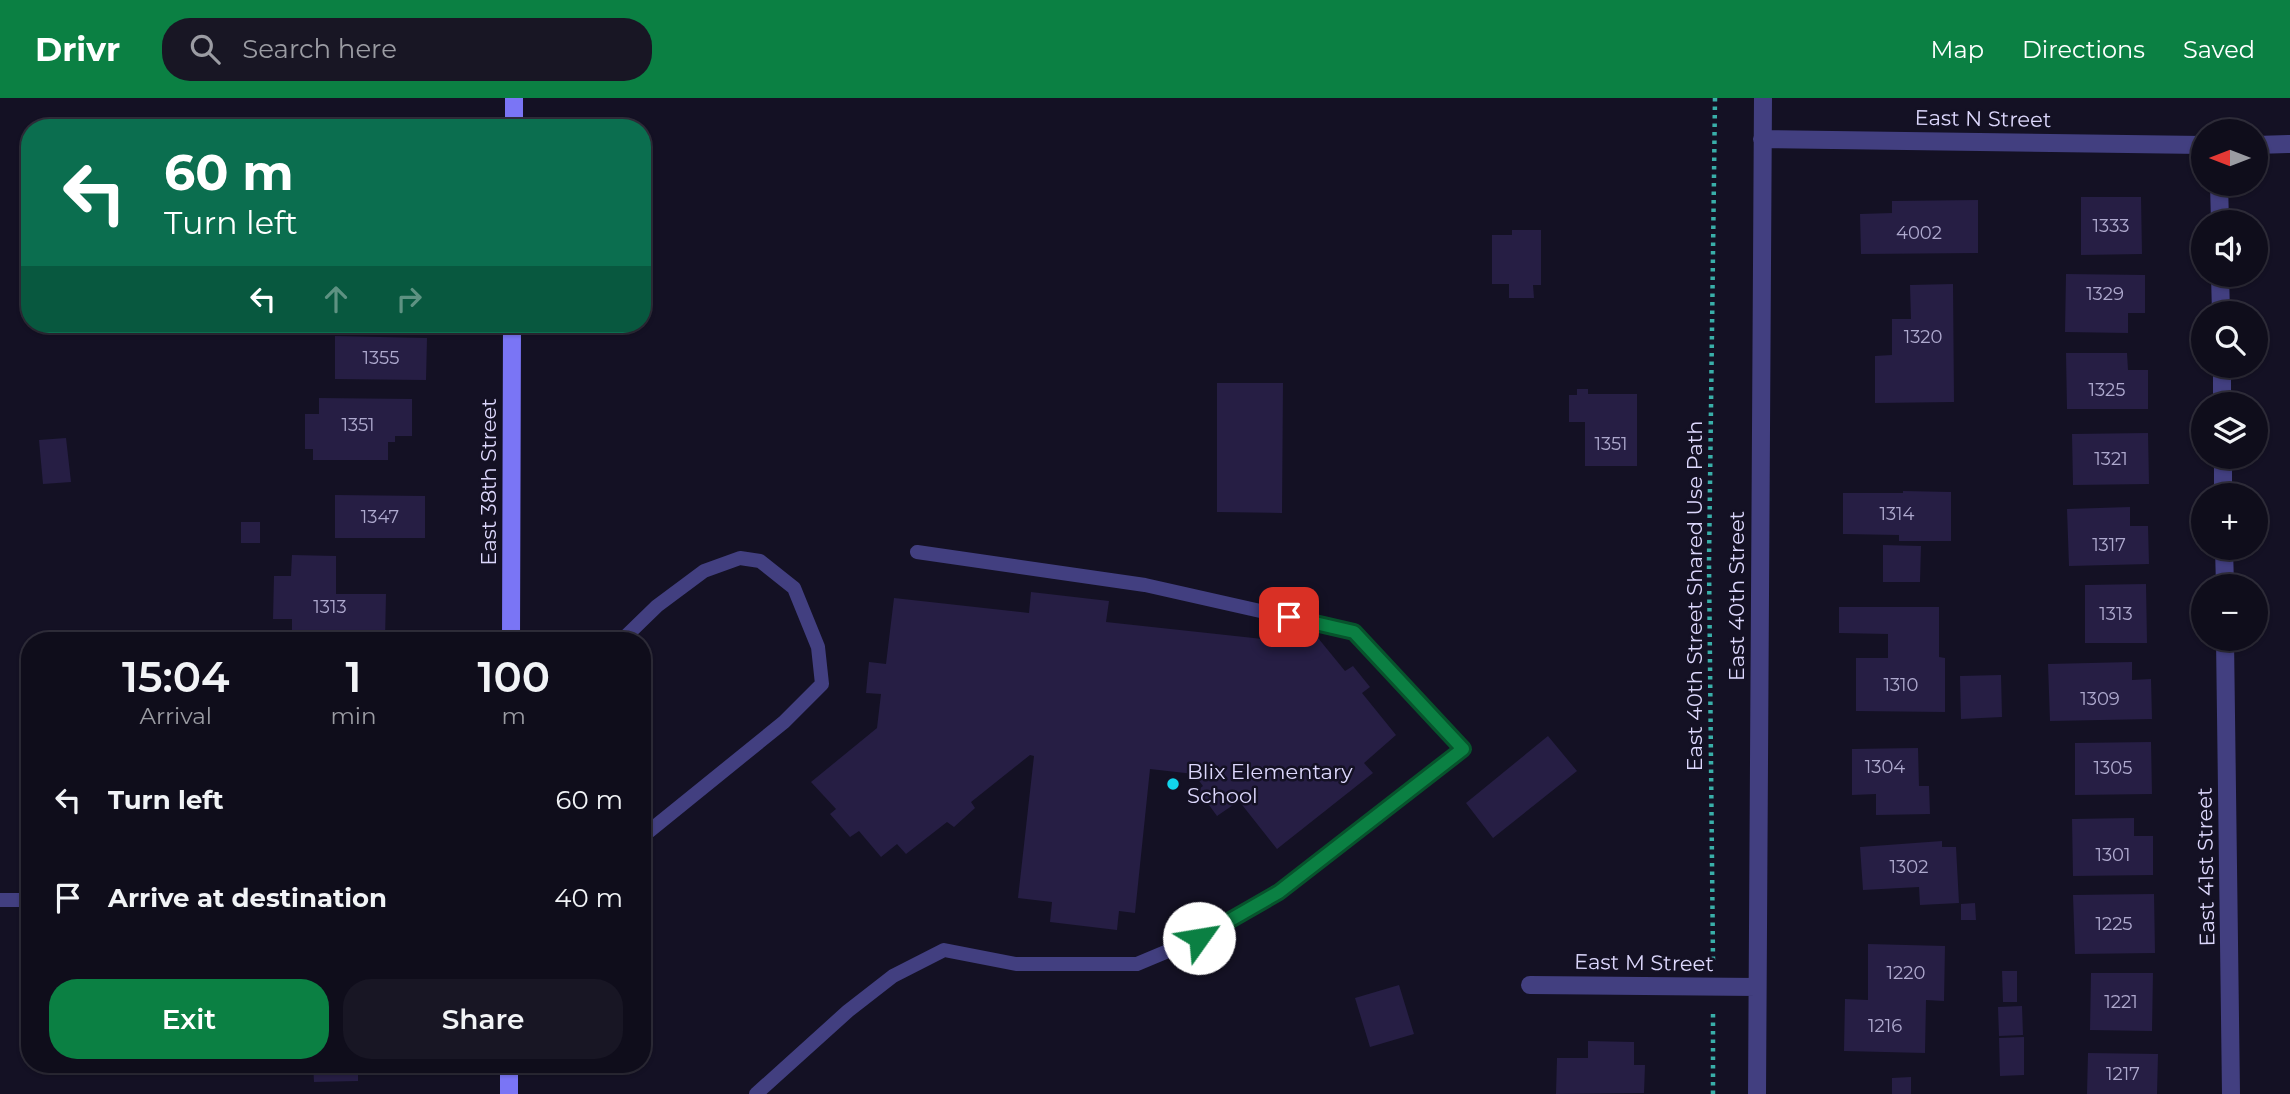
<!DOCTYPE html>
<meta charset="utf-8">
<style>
:root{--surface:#0f0d1b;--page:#181624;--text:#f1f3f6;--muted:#9b9ca3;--line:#2f2d3a;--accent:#0b8043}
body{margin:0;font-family:Montserrat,sans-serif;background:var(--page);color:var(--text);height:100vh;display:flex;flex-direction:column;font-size:26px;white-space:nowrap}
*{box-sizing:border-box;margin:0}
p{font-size:23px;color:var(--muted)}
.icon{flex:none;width:38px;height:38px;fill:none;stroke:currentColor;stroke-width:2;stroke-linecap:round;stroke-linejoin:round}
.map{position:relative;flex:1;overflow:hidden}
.sheet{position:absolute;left:21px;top:534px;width:630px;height:441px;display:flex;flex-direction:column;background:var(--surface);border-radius:28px;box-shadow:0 2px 5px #0004,0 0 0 2px var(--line)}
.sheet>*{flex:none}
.hud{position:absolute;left:21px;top:21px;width:630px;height:214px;border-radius:28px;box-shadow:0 2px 5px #0004,0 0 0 2px var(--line);background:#0b6e4f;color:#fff;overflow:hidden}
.needle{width:46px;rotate:270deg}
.fabs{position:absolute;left:2191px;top:21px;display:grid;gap:14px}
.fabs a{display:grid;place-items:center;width:77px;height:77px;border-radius:50%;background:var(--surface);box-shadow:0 2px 5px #0004,0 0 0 2px var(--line);font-size:35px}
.pin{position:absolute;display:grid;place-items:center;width:60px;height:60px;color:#fff;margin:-30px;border-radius:14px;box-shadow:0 4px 10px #0006}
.me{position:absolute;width:77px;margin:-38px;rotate:58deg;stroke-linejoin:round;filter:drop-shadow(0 0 5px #0008)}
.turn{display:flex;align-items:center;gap:24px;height:147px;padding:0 28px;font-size:32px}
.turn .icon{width:91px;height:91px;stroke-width:2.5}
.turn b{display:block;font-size:49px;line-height:60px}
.lanes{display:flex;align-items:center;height:66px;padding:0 28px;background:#0003;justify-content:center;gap:35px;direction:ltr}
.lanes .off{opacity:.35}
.eta{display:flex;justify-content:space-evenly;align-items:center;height:119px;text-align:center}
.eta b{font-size:42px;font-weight:600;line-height:49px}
.cta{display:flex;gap:14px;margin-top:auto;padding:14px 28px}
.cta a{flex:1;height:80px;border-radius:28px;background:var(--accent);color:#fff;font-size:28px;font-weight:600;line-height:80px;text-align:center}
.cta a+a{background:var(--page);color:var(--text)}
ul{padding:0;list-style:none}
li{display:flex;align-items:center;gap:21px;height:98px;padding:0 28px}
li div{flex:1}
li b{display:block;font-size:26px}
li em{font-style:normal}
header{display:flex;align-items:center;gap:42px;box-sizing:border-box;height:98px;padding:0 35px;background:var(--accent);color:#fff}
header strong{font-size:33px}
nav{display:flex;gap:38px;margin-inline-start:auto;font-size:24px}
.search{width:490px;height:63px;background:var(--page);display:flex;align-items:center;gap:18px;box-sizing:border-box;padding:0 24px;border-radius:28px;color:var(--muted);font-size:26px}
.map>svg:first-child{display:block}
.building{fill:#261e44}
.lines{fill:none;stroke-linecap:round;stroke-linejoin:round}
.path{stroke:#39afa9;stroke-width:4.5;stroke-dasharray:3.5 5;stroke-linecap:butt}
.lane{stroke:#423f80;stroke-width:14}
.street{stroke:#423f80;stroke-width:18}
.secondary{stroke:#7a75f5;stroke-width:18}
.route-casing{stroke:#07532c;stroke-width:18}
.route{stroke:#0b8043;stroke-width:12}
.poi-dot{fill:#12d5ed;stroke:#141124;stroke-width:2.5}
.labels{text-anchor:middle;stroke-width:5;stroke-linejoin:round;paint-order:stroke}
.number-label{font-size:18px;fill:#aea9ce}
.street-label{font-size:21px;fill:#dcd7fc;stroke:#141124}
.poi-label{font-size:21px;fill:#dcd7fc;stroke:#141124;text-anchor:start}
</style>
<header>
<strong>Drivr</strong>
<div class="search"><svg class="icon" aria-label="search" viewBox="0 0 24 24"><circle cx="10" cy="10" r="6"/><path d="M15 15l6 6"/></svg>Search here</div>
<nav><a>Map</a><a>Directions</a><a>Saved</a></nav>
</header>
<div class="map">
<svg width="2290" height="996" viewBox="0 0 2290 996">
<rect width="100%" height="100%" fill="#141124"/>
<path class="building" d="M2081,99h60l1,57 -61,1z
M1978,102v53l-117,1 -1,-40 32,-1v-12z
M1512,132h29v55h-8l1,13h-25v-14h-17v-49h20z
M2066,176l79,1v38h-17v20l-63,-1z
M1953,186l1,118 -79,1v-47l17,-1v-36h19l-1,-34z
M335,238l92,2 -1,42 -91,-1z
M2066,255h61l1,17h20v39h-81z
M1217,285h66l-1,130 -65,-1z
M1577,291h11v5h49v72h-52v-44h-16v-27h8z
M319,300l93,1v37h-17v6h-7v18h-75v-11h-8v-35h14z
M2148,335l1,51 -76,1 -1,-51z
M66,340l5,44 -28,2 -4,-44z
M1903,393l48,1v49h-52v-6l-56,-1v-41h60z
M335,397l90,1v42h-90z
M2130,409v19h18l1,38 -80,2 -2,-57z
M241,424h19v21h-19z
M1883,447l38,1 -1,36h-37z
M292,457l44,1v38h50l-1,46 -93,-2v-19h-19l1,-43h17z
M2146,486l1,59h-62v-58z
M1031,494l78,9 -3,21 203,22 9,-6 27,33 8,-5 17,21 -8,6 34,42 -32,28 9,10 -96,76 -38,-48 -22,15 -19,-26 5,-4 -9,-12 -44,-5 -15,144 -16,-2 -2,19 -67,-8 2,-20 -34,-4 16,-142 -4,-1 -59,47 4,6 -21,19 -7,-5 -41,32 -9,-10 -16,13 -22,-26 -9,6 -20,-23 6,-5 -25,-27 66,-54 4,-34 -15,-1 3,-31 17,2 8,-66 135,15z
M1839,509h100v50l6,1v54l-89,-1v-53h32v-24l-49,-1z
M2132,564v18l19,-1 1,40 -102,2 -2,-57z
M2001,577l1,42 -41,2 -1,-43z
M1548,638l29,35 -84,67 -27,-35z
M2151,644l1,52 -77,1v-52z
M1918,650l1,38h10l1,28 -54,1v-21l-24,1v-46z
M2134,720v18h19v39l-80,1 -1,-57z
M1942,743v6h14l3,56 -39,2 -1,-18 -56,3 -3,-43z
M2154,796l1,59 -80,1 -2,-59z
M1975,805l1,17h-15v-16z
M1868,846l77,2 -1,55 -18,-1 -1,53 -81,-2 1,-52 23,1z
M2002,873h15v31h-14z
M2091,875h62l-1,58 -62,-1z
M1399,887l15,49 -44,13 -15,-49z
M2022,908l1,29 -24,1 -1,-29z
M2024,939v38l-24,1 -1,-38z
M1588,943l46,1v23h11l-1,28 -88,1 1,-36h31z
M2088,955l70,1 -1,40h-70z
M313,966h45v17l-44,1z
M1911,979v17h-19v-16z"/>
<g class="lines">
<path class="path" d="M1713,862l-4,-397 6,-465
M1713,996v-83"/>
<path class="lane" d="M511,542h41
M622,542l35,-34 47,-35 36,-13 20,3 34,27 24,59 4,37 -38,38 -142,115
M0,802h30
M756,996l92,-83 45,-35 51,-26 72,14h121l62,-26 80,-46 184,-143 -109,-117 -209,-47 -228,-33"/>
<path class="street" d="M1762,41l441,6
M2256,47l34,-1
M2219,86l1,38
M2220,177l1,38
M2222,268v38
M2223,359v38
M2224,450l1,38
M2225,541l6,455
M1530,887l227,2
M1757,996l6,-996"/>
<path class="secondary" d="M514,30v-30
M511,542l1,-316
M509,996v-30"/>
</g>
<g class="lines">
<defs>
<path id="route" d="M1199,840l80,-46 184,-143 -109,-117 -65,-15"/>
</defs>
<use href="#route" class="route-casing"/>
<use href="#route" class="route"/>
</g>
<circle class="poi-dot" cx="1173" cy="686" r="7"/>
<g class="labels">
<g class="number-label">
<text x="2111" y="134">1333</text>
<text x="1919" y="141">4002</text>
<text x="2105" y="202">1329</text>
<text x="1923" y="245">1320</text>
<text x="381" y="266">1355</text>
<text x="2107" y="298">1325</text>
<text x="358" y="333">1351</text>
<text x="1611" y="352">1351</text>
<text x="2111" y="367">1321</text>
<text x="1897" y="422">1314</text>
<text x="380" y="425">1347</text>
<text x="2109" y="453">1317</text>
<text x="330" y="515">1313</text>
<text x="2116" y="522">1313</text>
<text x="1901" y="593">1310</text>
<text x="2100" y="607">1309</text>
<text x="1885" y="675">1304</text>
<text x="2113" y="676">1305</text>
<text x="2113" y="763">1301</text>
<text x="1909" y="775">1302</text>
<text x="2114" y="832">1225</text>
<text x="1906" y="881">1220</text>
<text x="2121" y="910">1221</text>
<text x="1885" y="934">1216</text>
<text x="2123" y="982">1217</text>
</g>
<g class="street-label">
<text transform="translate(1983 21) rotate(1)" y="7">East N Street</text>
<text transform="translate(489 384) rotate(-90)" y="7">East 38th Street</text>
<text transform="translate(1695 498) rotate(-90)" y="7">East 40th Street Shared Use Path</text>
<text transform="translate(1737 498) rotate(-90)" y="7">East 40th Street</text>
<text transform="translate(2206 769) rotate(-91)" y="7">East 41st Street</text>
<text transform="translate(1644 865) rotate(1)" y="7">East M Street</text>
</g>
<g class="poi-label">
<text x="1187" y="681">Blix Elementary<tspan x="1187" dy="24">School</tspan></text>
</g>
</g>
</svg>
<div class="fabs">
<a><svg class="needle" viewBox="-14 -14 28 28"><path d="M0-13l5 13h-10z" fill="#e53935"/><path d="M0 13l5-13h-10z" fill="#9b9ca3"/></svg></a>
<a><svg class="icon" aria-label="sound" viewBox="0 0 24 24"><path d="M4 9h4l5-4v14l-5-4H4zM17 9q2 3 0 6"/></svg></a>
<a><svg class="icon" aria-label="search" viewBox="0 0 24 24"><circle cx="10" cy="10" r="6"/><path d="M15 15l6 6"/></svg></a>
<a><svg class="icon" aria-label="layers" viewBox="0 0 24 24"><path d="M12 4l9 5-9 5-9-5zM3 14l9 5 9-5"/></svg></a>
<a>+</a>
<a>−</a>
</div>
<div class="pin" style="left:1289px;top:519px;background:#d93025"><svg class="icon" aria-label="arrive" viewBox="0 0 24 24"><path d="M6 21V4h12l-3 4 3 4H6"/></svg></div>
<svg class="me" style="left:1199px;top:840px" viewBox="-20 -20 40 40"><circle r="19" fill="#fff"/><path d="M0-13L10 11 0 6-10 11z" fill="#0b8043"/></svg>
<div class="hud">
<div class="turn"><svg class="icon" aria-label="left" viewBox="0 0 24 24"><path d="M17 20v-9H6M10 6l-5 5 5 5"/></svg><div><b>60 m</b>Turn left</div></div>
<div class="lanes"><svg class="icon" aria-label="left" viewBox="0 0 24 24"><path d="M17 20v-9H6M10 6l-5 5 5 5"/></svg><svg class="icon off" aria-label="ahead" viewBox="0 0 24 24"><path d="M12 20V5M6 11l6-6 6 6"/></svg><svg class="icon off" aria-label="right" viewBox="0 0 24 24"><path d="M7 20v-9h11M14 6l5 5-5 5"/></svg></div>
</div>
<section class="sheet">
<div class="eta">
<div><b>15:04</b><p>Arrival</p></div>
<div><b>1</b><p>min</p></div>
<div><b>100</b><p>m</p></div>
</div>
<ul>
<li><svg class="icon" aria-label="left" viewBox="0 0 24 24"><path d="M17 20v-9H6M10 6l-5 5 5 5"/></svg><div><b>Turn left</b></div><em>60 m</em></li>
<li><svg class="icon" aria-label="arrive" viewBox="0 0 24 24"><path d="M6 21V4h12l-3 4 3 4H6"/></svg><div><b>Arrive at destination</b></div><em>40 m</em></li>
</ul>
<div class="cta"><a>Exit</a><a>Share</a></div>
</section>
</div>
